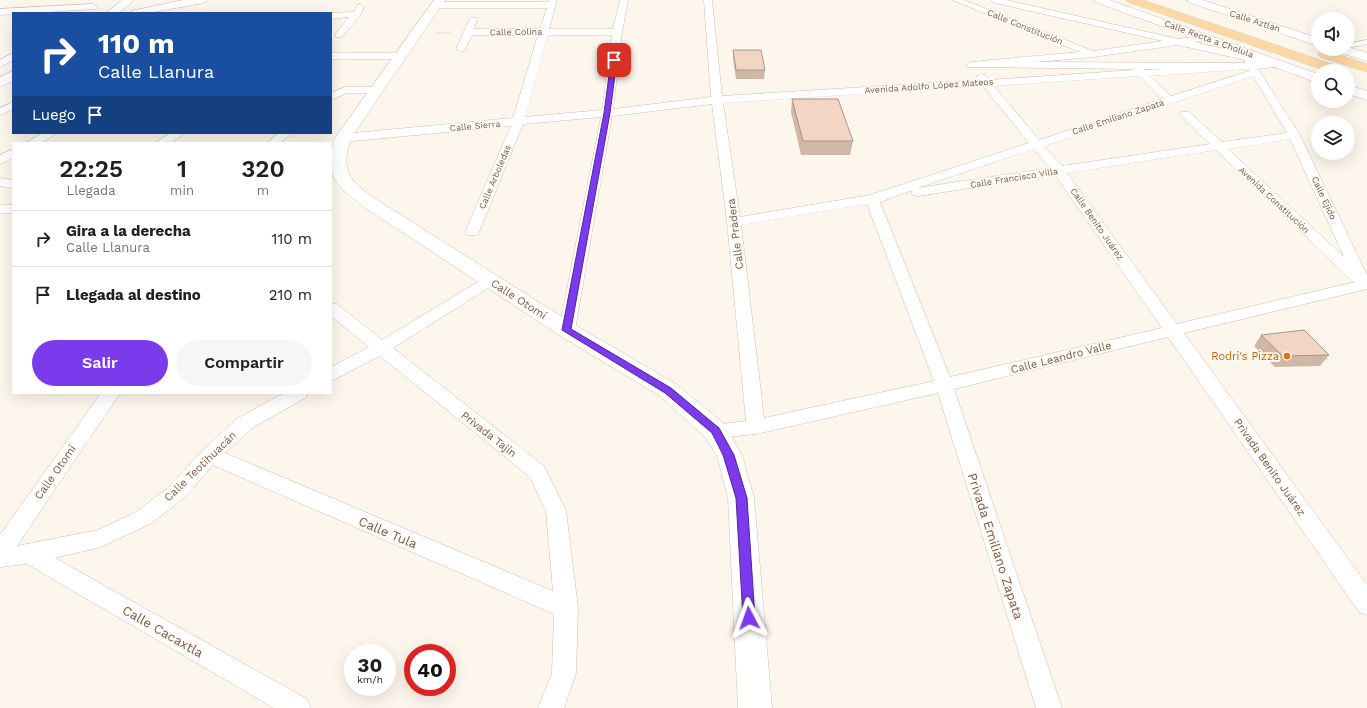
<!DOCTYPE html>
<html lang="es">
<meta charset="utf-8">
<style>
:root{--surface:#fff;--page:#f6f6f6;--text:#202124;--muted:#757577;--line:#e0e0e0;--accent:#7c3aed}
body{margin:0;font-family:"Work Sans",sans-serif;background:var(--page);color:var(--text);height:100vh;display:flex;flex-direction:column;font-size:15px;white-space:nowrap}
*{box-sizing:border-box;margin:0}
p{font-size:13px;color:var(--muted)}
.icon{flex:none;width:22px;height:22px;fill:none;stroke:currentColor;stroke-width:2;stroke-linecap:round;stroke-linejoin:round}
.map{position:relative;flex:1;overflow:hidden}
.panel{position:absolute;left:12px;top:142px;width:320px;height:252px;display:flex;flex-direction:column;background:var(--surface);border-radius:0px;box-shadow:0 4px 16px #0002}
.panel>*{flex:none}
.top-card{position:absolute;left:12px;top:12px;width:320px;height:122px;border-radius:0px;box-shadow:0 4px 16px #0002;background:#1a4fa0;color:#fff;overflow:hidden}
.controls{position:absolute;left:1311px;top:12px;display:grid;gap:8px}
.controls a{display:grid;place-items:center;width:44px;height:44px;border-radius:50%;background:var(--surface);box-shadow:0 4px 16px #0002;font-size:20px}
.speed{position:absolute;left:344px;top:644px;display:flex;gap:8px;font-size:20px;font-weight:700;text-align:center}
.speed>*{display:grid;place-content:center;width:52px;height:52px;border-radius:50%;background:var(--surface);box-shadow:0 4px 16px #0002;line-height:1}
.speed small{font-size:10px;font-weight:400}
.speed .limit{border:6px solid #d22;background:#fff;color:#111}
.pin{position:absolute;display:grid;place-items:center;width:34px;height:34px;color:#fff;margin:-17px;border-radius:8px;box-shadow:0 2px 6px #0006}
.me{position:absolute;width:44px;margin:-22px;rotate:356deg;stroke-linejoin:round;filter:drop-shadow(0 0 3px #0008)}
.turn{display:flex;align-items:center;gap:14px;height:84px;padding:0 20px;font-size:18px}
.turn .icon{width:52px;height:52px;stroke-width:2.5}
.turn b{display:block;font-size:28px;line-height:34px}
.then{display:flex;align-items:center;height:38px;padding:0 20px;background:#0003;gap:8px;font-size:15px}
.eta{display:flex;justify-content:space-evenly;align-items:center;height:68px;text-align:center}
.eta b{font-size:24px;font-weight:600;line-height:28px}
.primary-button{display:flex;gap:8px;margin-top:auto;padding:8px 20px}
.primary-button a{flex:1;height:46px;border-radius:24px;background:var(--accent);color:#fff;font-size:16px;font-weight:600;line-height:46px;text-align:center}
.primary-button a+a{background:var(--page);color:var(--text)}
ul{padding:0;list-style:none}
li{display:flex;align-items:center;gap:12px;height:56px;padding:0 20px;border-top:1px solid var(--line)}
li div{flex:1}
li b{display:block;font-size:15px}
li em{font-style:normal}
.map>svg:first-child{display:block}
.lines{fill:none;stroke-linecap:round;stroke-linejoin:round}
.lane-casing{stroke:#d1beb0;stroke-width:1}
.street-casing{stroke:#d1beb0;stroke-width:1}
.secondary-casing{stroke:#d6c0b0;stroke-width:1}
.primary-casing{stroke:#dad1cd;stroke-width:1}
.path{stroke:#d9b8a5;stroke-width:1.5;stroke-dasharray:0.5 1.5;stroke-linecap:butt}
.lane{fill:#fff;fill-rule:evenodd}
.street{fill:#fff;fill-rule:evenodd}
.secondary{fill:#fff;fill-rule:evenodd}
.primary{fill:#fbd9a5;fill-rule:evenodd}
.wall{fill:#d1b7a8}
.building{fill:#f3d5c3;stroke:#aa9588}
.route{fill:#7c3aed;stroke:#51269a}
.food-dot{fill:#e8710a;stroke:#fffaf3;stroke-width:1.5}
.labels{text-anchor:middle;stroke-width:3.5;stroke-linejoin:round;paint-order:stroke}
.far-street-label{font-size:9px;fill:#7a5c4d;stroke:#fffaf3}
.street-label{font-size:11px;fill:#7a5c4d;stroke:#fffaf3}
.food-label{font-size:11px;fill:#c56008;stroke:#fffaf3;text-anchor:end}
.near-street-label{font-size:13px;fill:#7a5c4d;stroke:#fffaf3}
</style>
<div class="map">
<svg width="1367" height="708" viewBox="0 0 1367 708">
<rect width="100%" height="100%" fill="#fdf6ec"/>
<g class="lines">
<defs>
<path id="lane" d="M1367,40v4l-19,4v-4z"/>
<path id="street" d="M549,0h8l-8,29h64l7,-29h8l-6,32 -9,77 98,-12 -7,-97h8l10,96 256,-16 -2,-3 5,-3 4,1 4,5 145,-10 -2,-1 -165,-2 -1,-2 5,-3 109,-10 -128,-52h12l129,51 70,-10 -168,-38 -4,-3h15l172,39 27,-4 3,1v4l-14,2 63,15 2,2 -1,2 24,1 1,2 -1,2 -24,3 42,66 67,140v14l-183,44 183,252v30l-8,-3 -191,-275 -214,52 108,319h-26l-98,-315 -182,41 -41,4 -7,-2 -2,-5 2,-5 38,-5 -19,-199 -15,-118 -100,12 -37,214 -2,4 -6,1 -6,-1 -2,-4 42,-213 -78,7 -44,108 -2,3h-10l-2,-3 46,-106 -168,16 -6,-4 6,-4 170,-16 25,-83h-66l-8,16 -3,1 -5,-3 14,-31h6l1,2 -3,9h66l7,-21h-110l-4,-3 4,-3h111zM548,35h64l-10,75 -77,7zM1178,45l67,15v3l-210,-1 58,-5zM1143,69h19l-17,1zM1248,69l1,2 -78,25 -21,-20zM1139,76l23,23 -123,41 -45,-54zM1253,76l34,57 -65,9 -33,-30h-8l-2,2 2,2 29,28 -148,22 -18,-20zM983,86l46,57 -159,52 -130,22 -17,-114zM1290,139l54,118 -116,-108zM1034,149l16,19 -133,20zM1216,150l136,131 3,1 -178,42 -110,-151zM1055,175l107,153 -212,49 -70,-175 33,-12 -2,2 2,3 5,1zM867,204l67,177 -170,37 -23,-193z
M93,4l4,3 -1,2 -96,6v-6z
M360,4l4,3 -4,9 -18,21h-6v-4l13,-16 -18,2v-6l23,-1 3,-7z
M13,53v7l-13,7v-7z
M331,53h68l5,3 -5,3h-68z
M345,87h32l5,3 -5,3h-30l-16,7v-7z
M13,102v7l-13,6v-7z
M42,133h15l-16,10h-15z
M170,133h15l-15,10h-15z
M279,133h13l-12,10h-13z
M13,149v9l-13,6v-9z
M0,178l13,2v8l-13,-2z
M0,205h13v8h-13z
M491,275l5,2 3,3 -3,3 -103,65 151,118 22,45 12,97 -2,65 -12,35h-26l14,-35 2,-59 -341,-149 -29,33 -34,26 -49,23 -46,11 252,141 4,9h-37l-247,-144 -27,3v-32l101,-142h19l-103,153 81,-16 38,-18 34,-26 33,-36 35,-32 46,-25h24l-3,5 -53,30 -27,25 328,138 -7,-80 -16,-34 -150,-121 -49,25v-14l38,-20 -38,-31v-13l6,1 45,36 104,-63z"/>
<path id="secondary" d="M122,0h12l-15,13h-13z
M183,0h25l-5,3 -54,10h-20l2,-2z
M434,0h11l-94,138c-13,38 3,46 31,65l193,122 101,59 48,40 18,31 12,43 18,210h-34l-10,-210 -11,-42 -11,-18 -46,-42 -101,-61 -189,-124c-29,-21 -49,-34 -35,-73z
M1094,0h15l209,74v9l-223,-81z
M1187,0h16l115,38v8l-130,-44z
M1348,47l19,6v8l-30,-9 -2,-3h13z
M13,71v10l-13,6v-10z
M1348,85l19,6v9l-19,-6z"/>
<path id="primary" d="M1127,0h16l201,68 2,3h-20l-198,-69z
M1324,50l43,14v8l-47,-15 -2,-3z"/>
</defs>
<use href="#lane" class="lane-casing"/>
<use href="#street" class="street-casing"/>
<use href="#secondary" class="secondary-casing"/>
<use href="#primary" class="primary-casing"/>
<path class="path" d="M436,33l15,-1"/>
<use href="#lane" class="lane"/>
<use href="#street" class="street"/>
<use href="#secondary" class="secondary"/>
<use href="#primary" class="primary"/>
</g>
<path class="wall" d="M733,50l32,20 -1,9h-28l-3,-21z
M792,99l61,42 -3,14h-49l-10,-43z
M1261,335l68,20 -9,11 -45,1 -21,-21z"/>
<path class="building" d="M733,50h28l4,20h-29z
M792,99h46l15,42h-50z
M1304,330l25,25 -46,1 -22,-21z"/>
<path class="route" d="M614,58l3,2 -7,53 -39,216 100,59 48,40 15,27 13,43 8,120 -1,4 -5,2 -4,-2 -2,-4 -7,-120 -13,-43 -11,-22 -47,-40 -103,-63 42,-217 7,-53z"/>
<circle class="food-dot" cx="1287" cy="356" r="4"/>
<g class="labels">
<g class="far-street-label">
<text transform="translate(1255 21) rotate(18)" y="3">Calle Aztlán</text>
<text transform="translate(1025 27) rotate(22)" y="3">Calle Constitución</text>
<text transform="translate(516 32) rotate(-1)" y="3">Calle Colina</text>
<text transform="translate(1209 39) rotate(20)" y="3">Calle Recta a Cholula</text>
<text transform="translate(929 86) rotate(-4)" y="3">Avenida Adolfo López Mateos</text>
<text transform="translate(1118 117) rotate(-18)" y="3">Calle Emiliano Zapata</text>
<text transform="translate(475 126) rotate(-5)" y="3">Calle Sierra</text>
<text transform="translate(495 177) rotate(-67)" y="3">Calle Arboledas</text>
<text transform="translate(1014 178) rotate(-9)" y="3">Calle Francisco Villa</text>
<text transform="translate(1324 198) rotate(65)" y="3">Calle Ejido</text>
<text transform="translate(1274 200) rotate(43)" y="3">Avenida Constitución</text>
<text transform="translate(1097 224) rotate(55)" y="3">Calle Benito Juárez</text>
</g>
<g class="street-label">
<text transform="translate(735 234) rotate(-97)" y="4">Calle Pradera</text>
<text transform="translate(519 299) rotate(33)" y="4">Calle Otomí</text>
<text transform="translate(1061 357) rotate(-14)" y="4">Calle Leandro Valle</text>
<text transform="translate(489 434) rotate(38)" y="4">Privada Tajín</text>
<text transform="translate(200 466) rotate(-44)" y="4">Calle Teotihuacán</text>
<text transform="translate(1270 467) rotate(55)" y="4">Privada Benito Juárez</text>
<text transform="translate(55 472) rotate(-55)" y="4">Calle Otomí</text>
</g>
<g class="food-label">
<text x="1279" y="360">Rodri's Pizza</text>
</g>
<g class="near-street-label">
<text transform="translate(388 532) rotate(23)" y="5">Calle Tula</text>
<text transform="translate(996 546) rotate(72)" y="5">Privada Emiliano Zapata</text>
<text transform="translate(163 631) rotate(30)" y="5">Calle Cacaxtla</text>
</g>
</g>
</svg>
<div class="controls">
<a><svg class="icon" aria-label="sound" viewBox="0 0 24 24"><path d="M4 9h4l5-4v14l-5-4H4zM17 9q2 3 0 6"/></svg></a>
<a><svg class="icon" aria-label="search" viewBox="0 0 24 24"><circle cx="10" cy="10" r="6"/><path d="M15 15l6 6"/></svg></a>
<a><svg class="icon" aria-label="layers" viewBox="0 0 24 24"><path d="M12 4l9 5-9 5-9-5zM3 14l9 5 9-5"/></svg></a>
</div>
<div class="speed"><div>30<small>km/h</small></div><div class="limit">40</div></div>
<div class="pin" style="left:614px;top:60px;background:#d93025"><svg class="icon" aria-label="arrive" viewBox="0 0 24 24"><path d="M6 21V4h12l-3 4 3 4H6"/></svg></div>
<svg class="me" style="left:749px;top:618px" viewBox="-20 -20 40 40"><path d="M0-17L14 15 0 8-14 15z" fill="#7c3aed" stroke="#fff" stroke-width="4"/></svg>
<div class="top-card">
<div class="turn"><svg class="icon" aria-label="right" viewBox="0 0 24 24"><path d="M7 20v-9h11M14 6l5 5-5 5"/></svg><div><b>110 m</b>Calle Llanura</div></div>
<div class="then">Luego<svg class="icon" aria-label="arrive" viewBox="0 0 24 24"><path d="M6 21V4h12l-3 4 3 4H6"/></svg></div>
</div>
<section class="panel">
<div class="eta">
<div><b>22:25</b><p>Llegada</p></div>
<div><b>1</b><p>min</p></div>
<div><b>320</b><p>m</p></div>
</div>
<ul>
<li><svg class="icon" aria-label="right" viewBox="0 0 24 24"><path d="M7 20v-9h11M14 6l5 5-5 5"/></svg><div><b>Gira a la derecha</b><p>Calle Llanura</p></div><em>110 m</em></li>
<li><svg class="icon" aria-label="arrive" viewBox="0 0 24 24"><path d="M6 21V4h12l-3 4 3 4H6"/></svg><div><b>Llegada al destino</b></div><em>210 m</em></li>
</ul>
<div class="primary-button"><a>Salir</a><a>Compartir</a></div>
</section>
</div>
